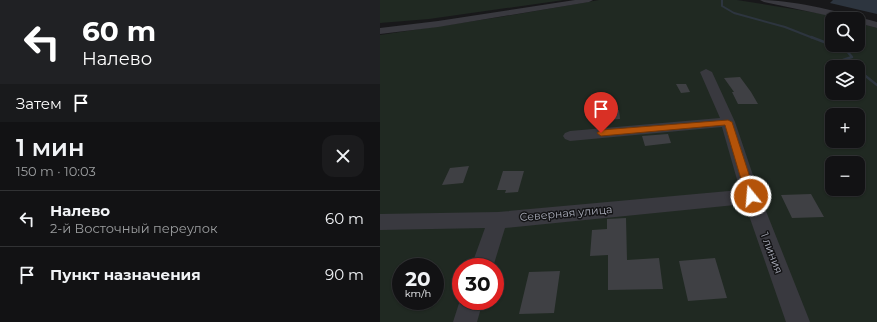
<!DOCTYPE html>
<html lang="ru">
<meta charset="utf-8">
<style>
:root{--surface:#121214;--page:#1b1b1d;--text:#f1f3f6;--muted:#9c9ea0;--line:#313234}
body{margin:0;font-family:Montserrat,sans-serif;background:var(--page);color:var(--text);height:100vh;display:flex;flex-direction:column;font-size:15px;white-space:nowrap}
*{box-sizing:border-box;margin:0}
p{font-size:13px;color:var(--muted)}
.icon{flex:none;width:22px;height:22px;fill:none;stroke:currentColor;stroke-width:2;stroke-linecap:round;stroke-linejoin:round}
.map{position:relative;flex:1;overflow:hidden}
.drawer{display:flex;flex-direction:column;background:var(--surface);width:380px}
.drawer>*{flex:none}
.hud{background:#202124;color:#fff;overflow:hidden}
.tools{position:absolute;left:445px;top:12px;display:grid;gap:8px}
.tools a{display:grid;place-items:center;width:40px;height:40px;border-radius:8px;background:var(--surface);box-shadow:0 1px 3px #0004,0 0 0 1px var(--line);font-size:20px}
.speed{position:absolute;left:12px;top:258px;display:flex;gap:8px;font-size:20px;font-weight:700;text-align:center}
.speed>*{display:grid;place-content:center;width:52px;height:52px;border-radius:50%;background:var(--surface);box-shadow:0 1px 3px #0004,0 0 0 1px var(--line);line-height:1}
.speed small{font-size:10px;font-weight:400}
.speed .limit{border:6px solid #d22;background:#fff;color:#111}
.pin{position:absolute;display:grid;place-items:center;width:34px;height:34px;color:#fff;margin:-41px -17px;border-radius:50% 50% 50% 0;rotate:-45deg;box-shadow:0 0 4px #0007}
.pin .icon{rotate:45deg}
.me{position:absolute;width:44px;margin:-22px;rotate:343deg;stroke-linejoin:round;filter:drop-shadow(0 0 3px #0008)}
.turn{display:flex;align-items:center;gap:14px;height:84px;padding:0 16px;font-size:18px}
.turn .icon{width:52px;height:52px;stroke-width:2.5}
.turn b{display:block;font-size:28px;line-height:34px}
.then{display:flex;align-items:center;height:38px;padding:0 16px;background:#0003;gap:8px;font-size:15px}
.round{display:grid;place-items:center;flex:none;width:42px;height:42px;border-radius:12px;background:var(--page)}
.summary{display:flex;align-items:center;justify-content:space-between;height:68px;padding:0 16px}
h1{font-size:24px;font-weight:600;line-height:30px}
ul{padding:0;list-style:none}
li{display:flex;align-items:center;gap:12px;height:56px;padding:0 16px;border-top:1px solid var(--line)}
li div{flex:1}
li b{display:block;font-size:15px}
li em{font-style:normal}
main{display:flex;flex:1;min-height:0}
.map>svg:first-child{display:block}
.green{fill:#202922;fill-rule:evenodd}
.water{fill:#2d353f}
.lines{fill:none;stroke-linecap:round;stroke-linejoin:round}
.stream-far1{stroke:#2d353f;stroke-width:2}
.stream{stroke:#2d353f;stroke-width:2.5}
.building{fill:#3f4044}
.minor{fill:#39393f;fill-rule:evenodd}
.route{fill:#b45309;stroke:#753606}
.labels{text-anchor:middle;stroke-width:3;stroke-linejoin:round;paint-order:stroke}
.street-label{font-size:11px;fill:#aaadba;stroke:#131315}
</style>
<main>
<section class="drawer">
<div class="hud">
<div class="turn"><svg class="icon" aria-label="left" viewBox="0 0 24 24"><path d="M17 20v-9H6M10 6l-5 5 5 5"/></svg><div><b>60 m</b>Налево</div></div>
<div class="then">Затем<svg class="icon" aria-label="arrive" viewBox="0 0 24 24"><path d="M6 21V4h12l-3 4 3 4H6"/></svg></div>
</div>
<div class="summary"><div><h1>1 мин</h1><p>150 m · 10:03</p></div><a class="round"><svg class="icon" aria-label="close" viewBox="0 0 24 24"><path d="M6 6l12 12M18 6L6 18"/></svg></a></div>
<ul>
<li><svg class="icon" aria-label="left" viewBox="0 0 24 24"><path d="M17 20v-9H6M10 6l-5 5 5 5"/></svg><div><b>Налево</b><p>2-й Восточный переулок</p></div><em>60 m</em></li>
<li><svg class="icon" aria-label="arrive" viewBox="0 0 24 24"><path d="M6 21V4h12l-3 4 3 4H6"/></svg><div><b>Пункт назначения</b></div><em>90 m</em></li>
</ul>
</section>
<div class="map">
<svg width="497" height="322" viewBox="0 0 497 322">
<rect width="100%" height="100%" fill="#18181a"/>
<path class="green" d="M0,0h184l-135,19 -49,4z
M219,0h138l93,15 13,4h-11v26h26v-22l19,5v294h-497v-287l120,-18zM452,67h26v26h-26zM452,115h26v26h-26zM452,163h26v26h-26zM21,267h34v34h-34zM81,267h34v34h-34z"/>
<path class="water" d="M453,0h44v14l-47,-11z"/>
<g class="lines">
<path class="stream-far1" d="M342,0v6l12,7 51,14 28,11"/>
<path class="stream" d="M431,37l21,8
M453,45l13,5 6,7 -9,3 10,7
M478,70l19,15"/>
</g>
<path class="building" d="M360,77l11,15 7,12h-20l-6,-12h2l-10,-14z
M296,84h10l4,8 -9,1z
M239,110l1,9 -15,1 -1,-9z
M288,134l3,9 -26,3 -3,-10z
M89,166l-6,17 -21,2 8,-17z
M123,171h21l-6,21 -13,1 1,-3h-9z
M431,194l13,23 -32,1 -11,-23z
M246,218l1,42 32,-2 4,31 -55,1v-35l-18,1 2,-26 15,-1v-10z
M335,258l12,40 -39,3 -9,-40z
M180,271l-6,42 -35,1 10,-42z"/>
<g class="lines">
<path class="minor" d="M195,0h18l-4,2 -151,25 -58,7v-6l58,-7z
M380,0c36,0 83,13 117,22v6l-19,-5v-4h-14l-80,-17z
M326,69l6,3 23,50 25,74 50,126h-24l-41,-118 -240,24 -12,39h-22l14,-39 -105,2v-16l118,-2 242,-22 -18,-63 -152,14 -5,-2 -2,-3 2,-3 5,-2 150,-13 -20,-46z
M81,297v4h22l-6,21h-24z"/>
</g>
<path class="route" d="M348,120l4,2 24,74 -2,3h-7l-1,-3 -21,-71 -124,11 -4,-3 4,-3z"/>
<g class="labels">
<g class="street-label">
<text transform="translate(186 213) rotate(-5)" y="4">Северная улица</text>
<text transform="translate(392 253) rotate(69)" y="4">1 линия</text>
</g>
</g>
</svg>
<div class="tools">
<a><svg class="icon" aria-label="search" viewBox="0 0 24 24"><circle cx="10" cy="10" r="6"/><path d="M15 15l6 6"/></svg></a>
<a><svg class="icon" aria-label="layers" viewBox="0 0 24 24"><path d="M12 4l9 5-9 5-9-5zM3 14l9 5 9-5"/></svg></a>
<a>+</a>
<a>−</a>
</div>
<div class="speed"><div>20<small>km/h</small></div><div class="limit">30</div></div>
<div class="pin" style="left:221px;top:133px;background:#d93025"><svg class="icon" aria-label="arrive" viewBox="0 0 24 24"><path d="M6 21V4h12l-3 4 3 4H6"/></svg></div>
<svg class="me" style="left:371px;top:196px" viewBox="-20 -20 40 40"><circle r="17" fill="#b45309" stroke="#fff" stroke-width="3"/><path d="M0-11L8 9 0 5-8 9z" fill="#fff"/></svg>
</div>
</main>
